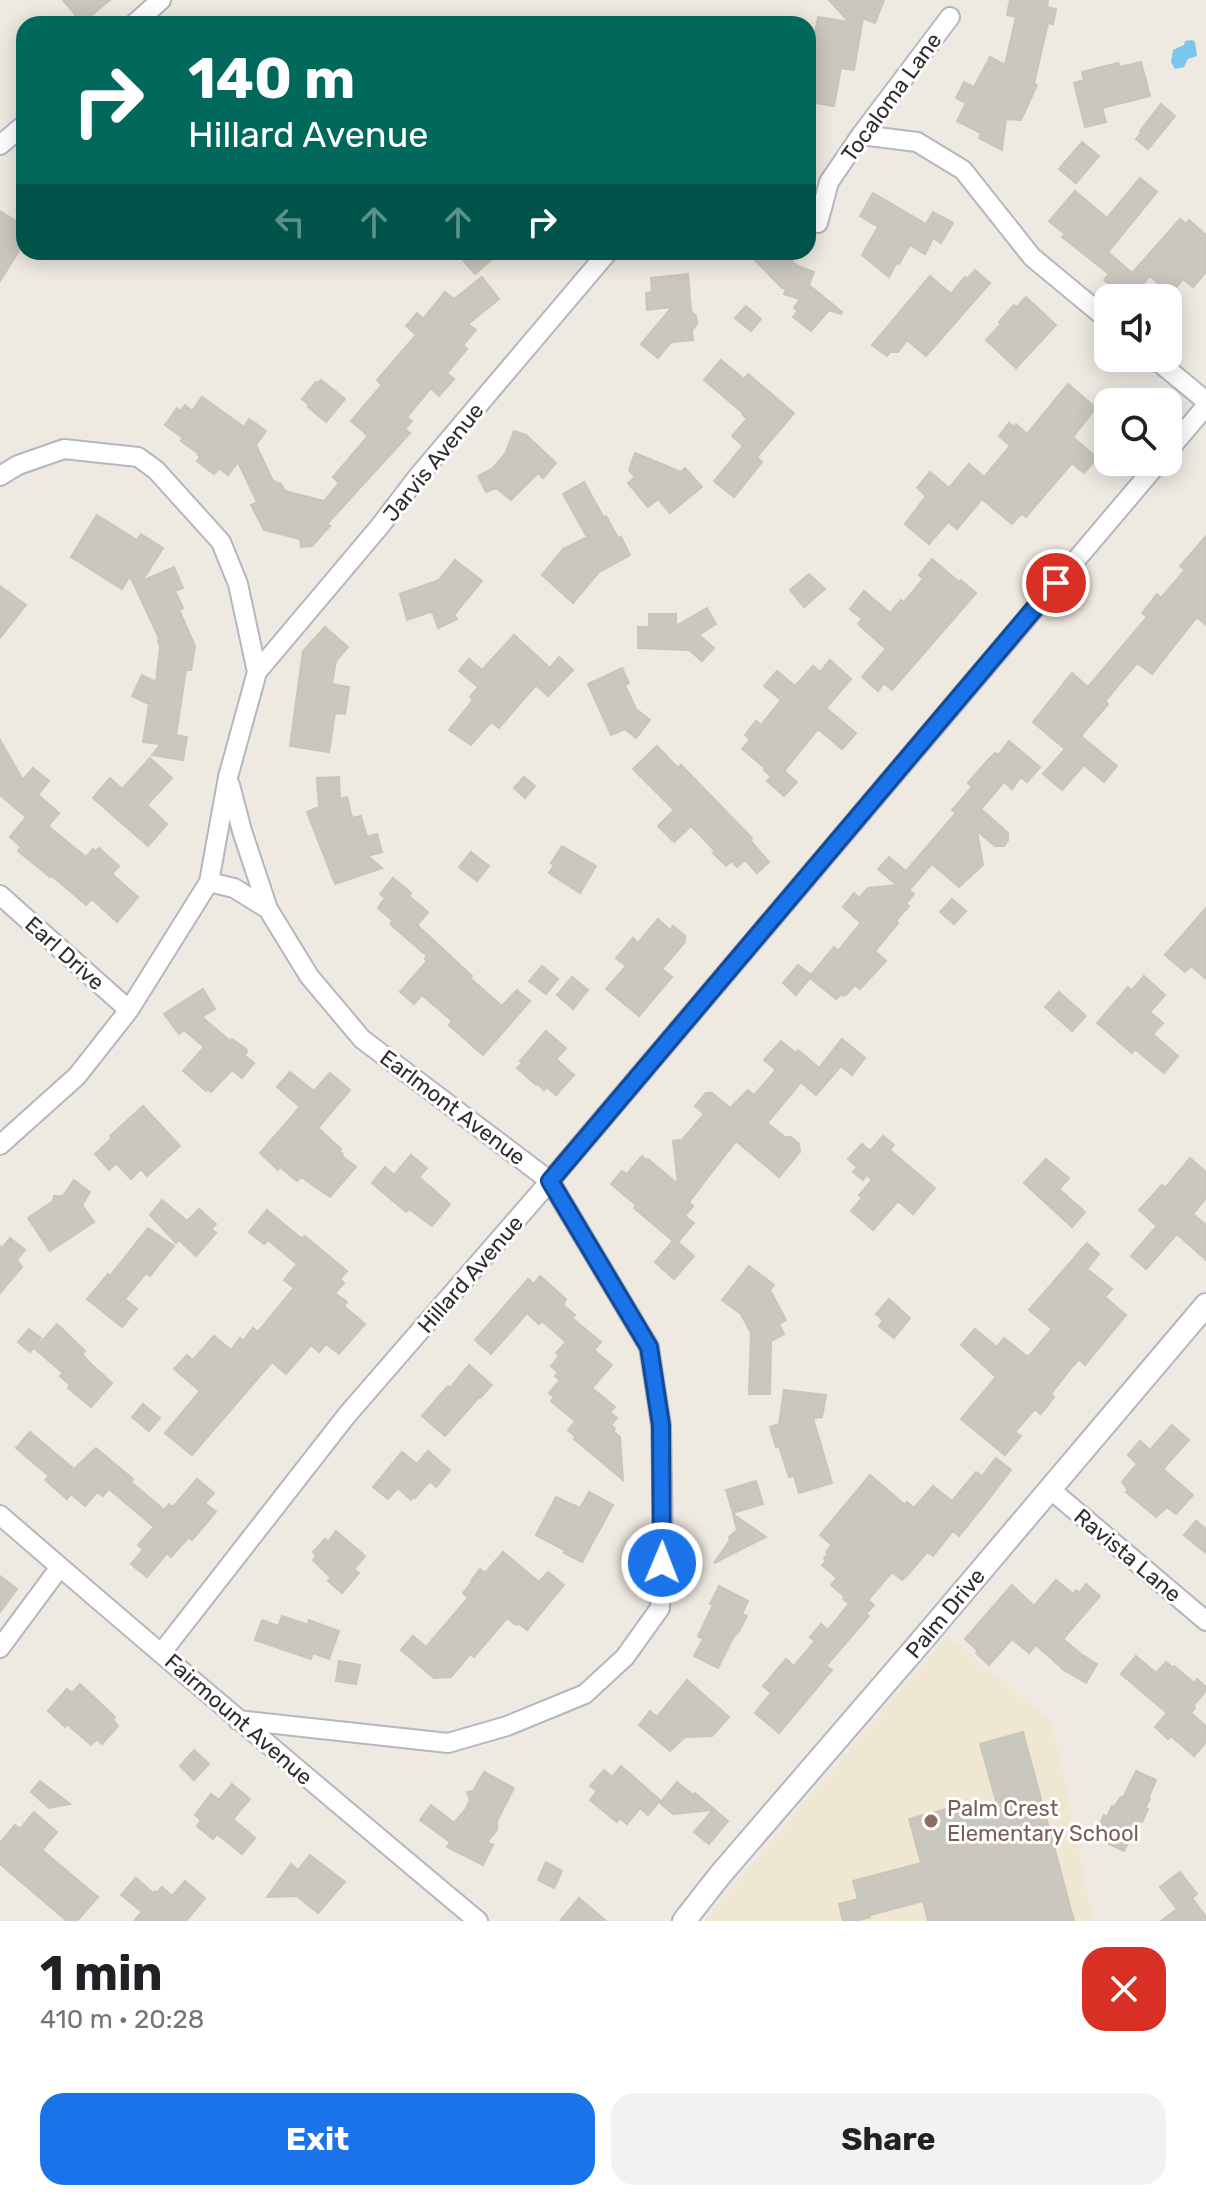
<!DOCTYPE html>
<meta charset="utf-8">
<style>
:root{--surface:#fff;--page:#f2f2f2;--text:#202124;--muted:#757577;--accent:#1a73e8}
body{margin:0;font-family:Rubik,sans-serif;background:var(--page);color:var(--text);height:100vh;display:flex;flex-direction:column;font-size:30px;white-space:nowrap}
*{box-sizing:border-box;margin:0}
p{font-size:26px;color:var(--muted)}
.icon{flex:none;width:44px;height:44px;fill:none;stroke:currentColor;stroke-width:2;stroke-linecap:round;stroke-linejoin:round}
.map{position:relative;height:1921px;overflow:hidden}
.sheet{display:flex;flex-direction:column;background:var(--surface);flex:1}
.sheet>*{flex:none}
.banner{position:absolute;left:16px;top:16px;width:800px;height:244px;border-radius:24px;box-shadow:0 4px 20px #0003;background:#00695c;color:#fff;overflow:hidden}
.tools{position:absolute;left:1094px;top:284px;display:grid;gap:16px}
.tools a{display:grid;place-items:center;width:88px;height:88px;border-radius:16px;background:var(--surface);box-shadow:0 4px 20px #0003;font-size:40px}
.pin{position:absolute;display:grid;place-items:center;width:68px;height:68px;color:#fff;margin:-34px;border:4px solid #fff;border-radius:50%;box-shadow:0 2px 8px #0007}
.me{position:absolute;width:88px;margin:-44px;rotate:1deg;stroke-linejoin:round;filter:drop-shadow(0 0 6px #0008)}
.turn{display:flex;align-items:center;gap:28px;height:168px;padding:0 40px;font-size:36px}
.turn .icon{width:104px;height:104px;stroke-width:2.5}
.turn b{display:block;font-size:56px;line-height:68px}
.lanes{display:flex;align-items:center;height:76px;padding:0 40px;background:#0003;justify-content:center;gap:40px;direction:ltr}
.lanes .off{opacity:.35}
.round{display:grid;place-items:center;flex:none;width:84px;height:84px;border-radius:24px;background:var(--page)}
.overview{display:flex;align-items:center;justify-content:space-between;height:136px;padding:0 40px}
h1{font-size:48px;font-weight:700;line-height:60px}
.button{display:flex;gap:16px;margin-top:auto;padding:16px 40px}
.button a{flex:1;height:92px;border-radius:24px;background:var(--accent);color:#fff;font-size:32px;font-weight:700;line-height:92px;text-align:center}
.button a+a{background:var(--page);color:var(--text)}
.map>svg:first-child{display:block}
.education{fill:#efe7d2}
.water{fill:#79c7ec}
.building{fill:#cac7bf;stroke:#cac5ba;stroke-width:2}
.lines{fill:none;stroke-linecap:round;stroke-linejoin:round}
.minor-casing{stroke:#b4b6c0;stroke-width:22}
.tertiary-casing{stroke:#b4b6c0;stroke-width:26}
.minor{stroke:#fff;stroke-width:18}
.tertiary{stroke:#fff;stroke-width:22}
.route-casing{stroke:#114b97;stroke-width:20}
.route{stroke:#1a73e8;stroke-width:14}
.education-dot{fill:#8d6e63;stroke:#fff;stroke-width:3}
.labels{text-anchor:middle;stroke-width:6;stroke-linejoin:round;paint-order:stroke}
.street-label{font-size:22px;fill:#2e2e2e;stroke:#fff}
.education-label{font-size:22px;fill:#785e54;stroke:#fff;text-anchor:start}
</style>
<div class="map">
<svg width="1206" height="1921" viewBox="0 0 1206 1921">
<rect width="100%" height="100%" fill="#eee9e1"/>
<path class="education" d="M947,1636l105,86 41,199h-389z"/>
<path class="water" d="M1192,40l3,2 2,14 -9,3 -4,8 -9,2 -4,-7 2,-12 11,-5 1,-4z"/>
<path class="building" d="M63,0h47l-28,23z
M829,0h55l-9,23 -12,-5 -9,52 -13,-2 -7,38 -24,-4 5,-26 -7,-1v-22h3l7,-36 31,5z
M1010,0h38l-1,7 9,2 -3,15 -5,-1 -14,60 3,2 -16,35 -15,-1 -4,31 -23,-12 2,-5 -24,-12 9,-18 -10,-5 8,-16 10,5 16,-30 15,8 11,-48 -9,-2z
M1141,62l9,34 -48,12 4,14 -21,5 -11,-44 10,-3 -2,-8 36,-9 2,4z
M1161,104l14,12 -27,33 -12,-10 5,-6 -1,-2z
M1082,142l17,14 -23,27 -17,-14z
M1140,178l17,14 -49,60 24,21 48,-54 6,5 3,-4 17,15v37l-13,15 -10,-8 -10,12 -8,-7 -3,3 -12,-11 -19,22h-5l-22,-18 5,-6 -47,-37 3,-3 -16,-13 26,-30 32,27z
M873,193l53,31 7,-12 20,11 -12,20 -8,-5 -8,16 -15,-9 -11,19 -2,-2 -8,15 -27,-22 16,-28 -18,-11z
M0,211l24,15v17l-24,38z
M456,252h44l-25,22z
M747,252h36l13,13 18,7 -5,13 33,27 -1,2 -12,-4 -18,21 -18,-14 5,-6 -4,-3 6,-9 -16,-5 2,-6h-4z
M975,270l15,13 -64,73 -19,-16 -9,12h-8l-3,4 -15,-11 58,-69 21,18 14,-17 2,2z
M688,274l3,37 5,5 1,8 -5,6 1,10 -22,2 -13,16 -17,-14 31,-37 -25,3 -1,-17 6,-1 -1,-14z
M482,277l17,22 -31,25 8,6 -13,15 4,4 -20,24 7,6 -15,17 -8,-8 -24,29 5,4 -7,8 5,4 -83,91 3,2 -18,20 -11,1 -1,-8 -36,-9 -13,-25 6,-3 -19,-40 -10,13 -9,-7 -5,6 -17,-13 3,-4 -2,-2 1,-1 -18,-13 2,-3 -18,-13 12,-17 4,3 4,-6 7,6 10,-14 42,30 5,-8 17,12 -10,14 17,36 8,3 4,7 39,10 15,-18 -6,-6 35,-41 -17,-15 31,-36 -5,-5 39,-45 -10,-9 11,-13 6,6 22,-27 9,7z
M1026,297l30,28 -40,43 -30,-28 15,-16 -2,-2 15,-17 3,2z
M746,306l15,13 -10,12 -16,-13z
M721,360l23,19 4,-5 46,39 -37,44 5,5 -28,35 -20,-16 29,-35 -11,-10 15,-17 -5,-5 1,-1 -39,-33z
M321,380l24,19 -19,23 -18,-15 2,-1 -8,-7 14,-17 2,1z
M1068,384l28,24 -23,29 24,21 -13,15 -12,-10 -46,54 -4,-4 -10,11 -30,-25 -25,30 -9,-7 -19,22 -24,-20 21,-28 -9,-8 13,-16 19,16 20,-24 15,13 26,-31 -11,-10 10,-13 5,4 2,-3 11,10z
M514,431l12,4 30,28 -13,15 -5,-5 -27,27 -15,-12 -10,4 -8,-16 14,-7 13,-15z
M635,453l46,19 4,-4 17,19 -32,26 -12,-14 -10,8 -20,-24 7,-6 -6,-7z
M584,482l20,36 2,-2 12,22 3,-1 9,18 -31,17 -26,31 -31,-28 21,-26 24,-12 -24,-43z
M97,515l40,25 4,-6 22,14 -21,33 32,-14 9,21 -8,3 8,17 -4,2 16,36 -4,24h-5l-10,65 11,2 -4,23 -31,-5 9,-11 -18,-2 6,-38 -17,-8 10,-21 14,7 4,-35 -2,-6 1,-3 -29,-62 -8,13 -51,-32z
M1206,536v89l-9,-8 -45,57 -15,-11 -32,38 3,3 -27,32 36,30 -13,16 -20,-17 -22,25 -19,-16 22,-25 -32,-27 39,-49 16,14 59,-70 -5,-4 15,-19 4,4 24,-28 -5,-4z
M932,559l27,23 2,-2 15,13 -84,97 -8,-7 -6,8 -16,-14 24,-28 -28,-25 4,-5 -12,-10 14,-18 26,22 11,-13 3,2 19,-23 -4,-4z
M455,560l27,21 -28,34 3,4 -19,9 -5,-15 -3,-1 -23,8 -7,-26 39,-14z
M809,574l16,15 -21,18 -14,-17z
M0,586l26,19 -26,33z
M707,608l9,16 -17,11 15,13 -12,13 -13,-11 -51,-2v-21h11v-13h27v12z
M325,627l23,20 -12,14 -4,23 17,3 -4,27 -10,-1 -6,39 -39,-6 13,-95z
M514,635l36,33 9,-11 14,13 -25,26 -12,-11 -37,43 -8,-6 -20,23 -22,-15 24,-30 -3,-3 8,-10 -19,-16 10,-12 13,11z
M830,660l21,19 -25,29 30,25 -14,16 -24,-20 -34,42 13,11 -13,14 -17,-15 4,-5 -7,-6 1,-2 -23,-19 8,-9 -5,-5 11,-14 5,4 20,-25 -17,-14 13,-15 18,15 18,-20 7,6z
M622,668l7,15 -4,2 11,24 14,11 -14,18 -11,-9 -14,6 -23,-51z
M0,740l23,40 10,-12 16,13 -11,14 21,18 -11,13 38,31 7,-8 2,2 4,-3 20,18 -7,8 26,23 -21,25 -25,-23 -6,6 -35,-30 -1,2 -32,-26 3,-4 -11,-10 16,-20 -26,-22z
M1009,741l31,26 -13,15 -6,-5 -9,12 -8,-7 -23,27 27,24v7l-4,6h-9l-18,-15 6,34 -24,22 -27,-23 -23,26 5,4 -8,10 3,2 -13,15 2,2 -23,28 11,10 -26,28 -5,-4 -8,9 -4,2 -2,-2 -5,5 -26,-21 -14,17 -13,-12 15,-18 13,10 23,-28 4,4 23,-28 -18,-16 11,-14 5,5 9,-10 29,-3 -19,-16 11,-12 17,14 50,-58 -4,-3 20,-23 -4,-4 18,-21 9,-9 3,2z
M657,746l21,22 3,-3 71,73 -2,2 19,22 -12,11 -12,-13 -8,7 -5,-6 -6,5 -13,-13 2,-2 -24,-25 -17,16 -16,-16 16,-16 -41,-41z
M150,758l22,20 -25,27 20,19 -19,22 -55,-48 17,-20 12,11z
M339,777l1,22 7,-2 5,21 9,-2 6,21 10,-3 5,18 -14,4 14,12 -47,16 -28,-72 12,-5 -2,-29z
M524,777l11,9 -10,12 -11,-10z
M562,846l34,20 -16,27 -31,-20 5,-8 -3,-2z
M471,852l18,14 -12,15 -18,-14z
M393,878l18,15 -2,3 19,16 -11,13 55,51 -2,2 32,28 15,-16 13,11 -47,54 -34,-30 3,-4 -30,-26 -8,9 -14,-12 27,-31 -2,-2 2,-3 -37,-32 3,-3 -15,-13 7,-10 -5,-4z
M952,899l14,12 -12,13 -14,-12z
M1206,908v71l-15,-13 -6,6 -20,-17z
M658,919l12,11 3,-4 12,10v6l-23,27 10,8 -33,39 -33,-27 20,-23 -10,-8 17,-20 5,5z
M542,966l16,13 -12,15 -17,-13z
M1144,976l21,19 -15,17 13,11 -10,11 25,22 -14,17 -29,-24 -3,4 -35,-30 31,-36 4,3z
M572,977l16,13 -15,19 -16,-14z
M203,989l12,20 -13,8 28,24 2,-2 14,10 1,3 -3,3 10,8 -12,15 -10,-8 -21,22 -3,-3 -2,2 -23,-20 21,-24 -20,-17 -5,4 -15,-20z
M1059,992l27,24 -14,15 -27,-24z
M546,1031l20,17 -10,11 18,16 -18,20 -9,-8 -3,3 -7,-7 -1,2 -19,-17 5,-5 -2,-2z
M842,1039l23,19 -13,17 -11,-9 -25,29 -15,-13 -34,41 18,14h6l8,7 1,8 -21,25 -43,-36 -47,61 4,4 -8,10 9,7 -16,19 16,14 -20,23 -19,-17 18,-21 -39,-33 2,-3 -25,-21 11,-13 5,3 15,-18 5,5 1,-2 30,25 -5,-43 9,-1 22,-26 -9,-8 11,-13h6l18,15 18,-18 6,5 22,-25 -12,-10 17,-19 15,12 2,-3 21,18z
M290,1072l24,19 16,-18 20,17 -32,38 23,21 -2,2 4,3 -1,2 14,11 -26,30 -29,-20 -4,4 -17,-14 -2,3 -18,-17 40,-46 -23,-20z
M143,1106l37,40 -33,30 -6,-7 -10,10 -15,-16 -7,7 -14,-16 17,-16 -2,-2z
M883,1136l11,9 -4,5 45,38 -22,26 -15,-13 -25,29 -22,-19 11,-13 -3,-3 13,-15 -5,-5 -4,5 -10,-8 4,-5 -9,-8 14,-15 8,7z
M411,1155l16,13 -8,9 31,27 -18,22 -23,-17 -3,3 -34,-29 13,-16 9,8z
M1190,1158l16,14v26l-13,16 13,11v35l-29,-26 -31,35 -15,-13 26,-30 -18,-16 23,-25 3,3z
M1046,1159l23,19 -10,11 26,23 -13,15 -48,-44z
M74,1180l16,12 -8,13 12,17 -44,29 -22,-33 25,-17 1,-5h9z
M162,1200l25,21 12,-12 17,15 -5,5 5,4 -20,23 -17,-16 -3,3 -26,-28z
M267,1210l35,29 3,-3 42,35 -7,8 4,4 -9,10 12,9 -3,4 21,18 -26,30 -13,-10 -7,8 -8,-7 -25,29 -14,-12 -80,93 -27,-22 35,-42 -26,-22 13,-14 6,5 21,-24 17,14 9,-12 3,3 10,-13 5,4 36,-44 -10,-8 13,-16 -29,-24 -4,4 -15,-12z
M148,1228l26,18 -24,30 -4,-3 -21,26 12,10 -15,18 -35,-28 21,-25 2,2z
M10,1238l15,12 -8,10 5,7 -22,26v-47l2,2z
M1087,1243l12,11 -12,15 25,20 -7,8 21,18 -41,50 -6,-6 -7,8 -21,27 3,3 -10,13 -4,4 -5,-5 -20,23 6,4 -16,19 -44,-36 35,-42 -35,-32 14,-16 22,18 7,-9 24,19 24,-28 -23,-19z
M749,1266l25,19 -4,5 16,30 -7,4 5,10 -13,7 -1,53h-21l2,-61 -10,-19 -19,-14z
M540,1276l26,23 -3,6 12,10 -3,3 29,24 -7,8 18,15 -20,23 23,19 -5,5 7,6 -6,7 4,4 -2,2 7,6 3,43 -49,-41 2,-2 -8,-7 7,-9 -24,-20 3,-4 -5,-4 11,-13 -5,-4 3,-4 -7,-6 8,-10 -3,-3 10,-11 -24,-21 -3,3 -12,-11 -36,41 -16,-14 53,-61 6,5z
M889,1299l21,19 -16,20 -15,-12 4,-6 -7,-6z
M57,1324l28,27 -3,3 6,7 24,22 -21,24 -23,-19 2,-3 -10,-9 3,-3 -28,-24z
M29,1329l12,9 -11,14 -12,-10z
M469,1365l23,20 -12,13 -1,-1 -34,39 -23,-20 26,-30 2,2z
M784,1390l42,5 -4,22 -9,1 19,65 -33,10 -5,-17 -5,1 -10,-31 -3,1 -6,-20 9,-3z
M143,1404l17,14 -11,13 -17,-14z
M1172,1425l17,15 -26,29 30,26 -17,19 -9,-7 -11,10 -30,-25 2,-2 -6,-8 15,-18 -9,-9 12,-14 10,9z
M30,1432l44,37 22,-21 37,31 -2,3 33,28 5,-6 4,3 24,-28 17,14 -9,10 11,9 -24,28 -3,-3 -18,20 -4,-4 -20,24 -16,-13 12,-14 -5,-5 16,-18 -45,-38 -6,7 -6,-4 -12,14 -14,-12 -4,5 -22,-19 4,-4 -33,-28z
M428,1451l22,19 -14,17 -6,-6 -15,17 -2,-1 -2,3 -13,-12 -10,11 -15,-12 29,-35 15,12z
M996,1458l15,12 -30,39 -22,27 -6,-5 -20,25 -6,-4 -21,25 -4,3 -10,-8 -24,28 6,5 -8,9 3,2 -43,50 6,4 -53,63 -24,-20 16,-20 -8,-7 23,-27 8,7 21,-25 -5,-4 11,-13 7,6 21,-26 -6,-5 2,-2 -14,-12 6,-7 -15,-13 4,-5 -2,-2 4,-4 -2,-2 6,-7 -12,-10 50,-60 35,30 2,-3 7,6 19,-22 19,15 24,-29 6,4z
M756,1481l7,23 -30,9 -7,-23z
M589,1492l24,13 -31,57 -18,-9 2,-2 -30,-16 20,-38 24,11z
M733,1514l33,23 -52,26 16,-23 -1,-3 8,-7z
M1196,1521l10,8v24l-22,-18z
M336,1531l29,25 -11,13 5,4 -17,20 -14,-12 3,-3 -18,-18 3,-5 -3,-3 12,-13 3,3z
M503,1552l36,30 9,-10 16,13 -37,45 -9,-7 -2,2 -9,-7 -33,39 -4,-3 -19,23 -17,1 -33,-28 12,-14 13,11 42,-49 -5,-5 9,-11 -1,-1 9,-12 5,4z
M0,1576l17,13 -17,23z
M1056,1580l17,14 3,-4 3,3 7,-9 14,12 -37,43 18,15 16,10 -11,19 -22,-13 -28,-25 -7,8 -17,-14 -23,26 -13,-12 2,-2 -13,-12 47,-54 22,21z
M719,1586l29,15 -6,13 5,2 -9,17 -4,3 -16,32 -24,-12 9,-17 -5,-3 15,-31 -3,-1z
M282,1616l26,9 1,-5 30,11 -10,28 -16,-6 -2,6 -56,-19 7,-20 16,6z
M1136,1656l20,17 10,-11 7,6 1,-2 20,17 3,-4 9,8v4l-13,15 2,2 -4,5 15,13v16l-12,14 -23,-20 -3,3 -13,-12 12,-14 -46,-39z
M339,1661l21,4 -4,19 -20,-3z
M687,1680l42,37 -17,19 -27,1 -15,14 -31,-26 11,-14 7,6z
M80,1684l35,33 -2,3 5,6 -16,18 -5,-5 -6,6 -24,-21 -2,3 -17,-16 19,-22 5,4z
M1023,1732l51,189h-146l-5,-20 -53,14v2l-14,4h-13l-4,-17 19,-5 -5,-18 68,-18 -12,-44 41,-11v3l17,-5 2,6 28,-8 -17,-60z
M194,1750l15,14 -15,16 -14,-14z
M621,1766l39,34 -12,15 -8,-7 -13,16 -7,-6 -3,4 -27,-22 7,-9 -7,-5 14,-16 8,7z
M1136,1771l20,9 -8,19h2l-5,9 3,1 -6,13 -3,-1 -15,30 -30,-14 10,-22 3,2 5,-11 2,1 7,-10 2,1z
M484,1772l30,16 -17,33v9l-10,12 6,3 -10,20 -36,-18 3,-5 -30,-22 11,-15 23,18 12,-14 4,-9 -3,-8 6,-1z
M40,1781l30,23 -21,4 -18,-16z
M677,1782l16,13 2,-2 33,28 -19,23 -15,-12 19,-22 -40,4 -13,-11z
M232,1784l18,15 -17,20 22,19 -13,16 -25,-20 -4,5 -16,-13 4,-6 -6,-5 16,-21 8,6z
M34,1812l23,20 -15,18 56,47 -21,24h-10l-67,-57v-21l15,-18 5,4z
M310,1855l35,27 -27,31 -21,-17 -30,1 24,-33 7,6z
M546,1862l16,9 -8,17 -16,-8z
M1180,1872l17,22 -5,4 14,19v4h-45l16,-12 -17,-22z
M136,1878l17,15 2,-2 2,2 5,-6 10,9 13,-15 20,17 -19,23h-52l8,-9 -21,-17z
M579,1898l27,23h-46z"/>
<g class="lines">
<defs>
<path id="minor" d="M134,24l27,-24
M861,135l56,7 46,28 69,87 76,63
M0,145l24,-20
M818,223l11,-41 32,-47 89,-118
M1154,358l52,43
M1168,451l38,-45
M0,476l18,-11 46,-16 74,8 18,13 65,72 17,42 19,88 -29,105 -19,105 25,6 34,21 41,67 53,63 188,142 99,166 12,78 2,115 -3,68 -35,49 -40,37 -78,32 -59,17 -210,-23
M257,672l123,-146 39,-51 189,-223
M230,785l12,46 26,78
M0,895l129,115
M0,1145l77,-69 52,-66 80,-128
M1050,1489l156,132
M0,1515c158,137 318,272 478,406
M0,1648l60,-81
M162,1652l185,-237 203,-234 609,-719"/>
<path id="tertiary" d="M684,1921l36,-46 198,-230 288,-340"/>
</defs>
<use href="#minor" class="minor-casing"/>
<use href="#tertiary" class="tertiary-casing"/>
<use href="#minor" class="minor"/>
<use href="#tertiary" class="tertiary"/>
</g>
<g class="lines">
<defs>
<path id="route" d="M662,1563l-1,-138 -12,-78 -99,-166 506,-598"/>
</defs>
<use href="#route" class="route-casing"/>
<use href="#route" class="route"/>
</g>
<circle class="education-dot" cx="931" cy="1821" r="8"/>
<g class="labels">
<g class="street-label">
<text transform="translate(891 97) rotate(-54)" y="8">Tocaloma Lane</text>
<text transform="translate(433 462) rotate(-51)" y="8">Jarvis Avenue</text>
<text transform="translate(65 953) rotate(42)" y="8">Earl Drive</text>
<text transform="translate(453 1107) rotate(37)" y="8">Earlmont Avenue</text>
<text transform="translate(470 1274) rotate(-49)" y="8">Hillard Avenue</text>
<text transform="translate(1128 1555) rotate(40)" y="8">Ravista Lane</text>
<text transform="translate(945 1613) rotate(-50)" y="8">Palm Drive</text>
<text transform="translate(239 1719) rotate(41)" y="8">Fairmount Avenue</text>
</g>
<g class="education-label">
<text x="947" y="1816">Palm Crest<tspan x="947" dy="25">Elementary School</tspan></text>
</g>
</g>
</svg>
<div class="tools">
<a><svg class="icon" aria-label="sound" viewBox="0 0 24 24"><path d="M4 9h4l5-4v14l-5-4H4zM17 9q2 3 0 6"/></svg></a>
<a><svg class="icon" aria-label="search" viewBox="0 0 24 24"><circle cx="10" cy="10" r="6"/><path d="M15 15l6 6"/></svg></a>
</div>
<div class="pin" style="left:1056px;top:583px;background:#d93025"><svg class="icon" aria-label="arrive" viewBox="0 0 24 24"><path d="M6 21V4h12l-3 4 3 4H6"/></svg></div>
<svg class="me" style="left:662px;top:1563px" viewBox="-20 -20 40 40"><circle r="17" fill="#1a73e8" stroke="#fff" stroke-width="3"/><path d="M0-11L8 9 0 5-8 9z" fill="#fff"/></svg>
<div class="banner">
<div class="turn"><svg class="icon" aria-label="right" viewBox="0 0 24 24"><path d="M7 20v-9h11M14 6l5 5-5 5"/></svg><div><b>140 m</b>Hillard Avenue</div></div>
<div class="lanes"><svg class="icon off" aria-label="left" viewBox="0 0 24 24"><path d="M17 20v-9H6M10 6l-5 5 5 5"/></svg><svg class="icon off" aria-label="ahead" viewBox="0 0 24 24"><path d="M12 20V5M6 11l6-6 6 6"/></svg><svg class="icon off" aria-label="ahead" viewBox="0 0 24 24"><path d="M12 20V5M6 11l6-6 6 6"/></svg><svg class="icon" aria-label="right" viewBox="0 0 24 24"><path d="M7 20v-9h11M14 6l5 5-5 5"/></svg></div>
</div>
</div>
<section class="sheet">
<div class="overview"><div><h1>1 min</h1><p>410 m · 20:28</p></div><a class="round" style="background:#d93025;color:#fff"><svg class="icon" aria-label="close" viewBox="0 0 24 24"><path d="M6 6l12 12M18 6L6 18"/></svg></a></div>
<div class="button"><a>Exit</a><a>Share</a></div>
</section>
